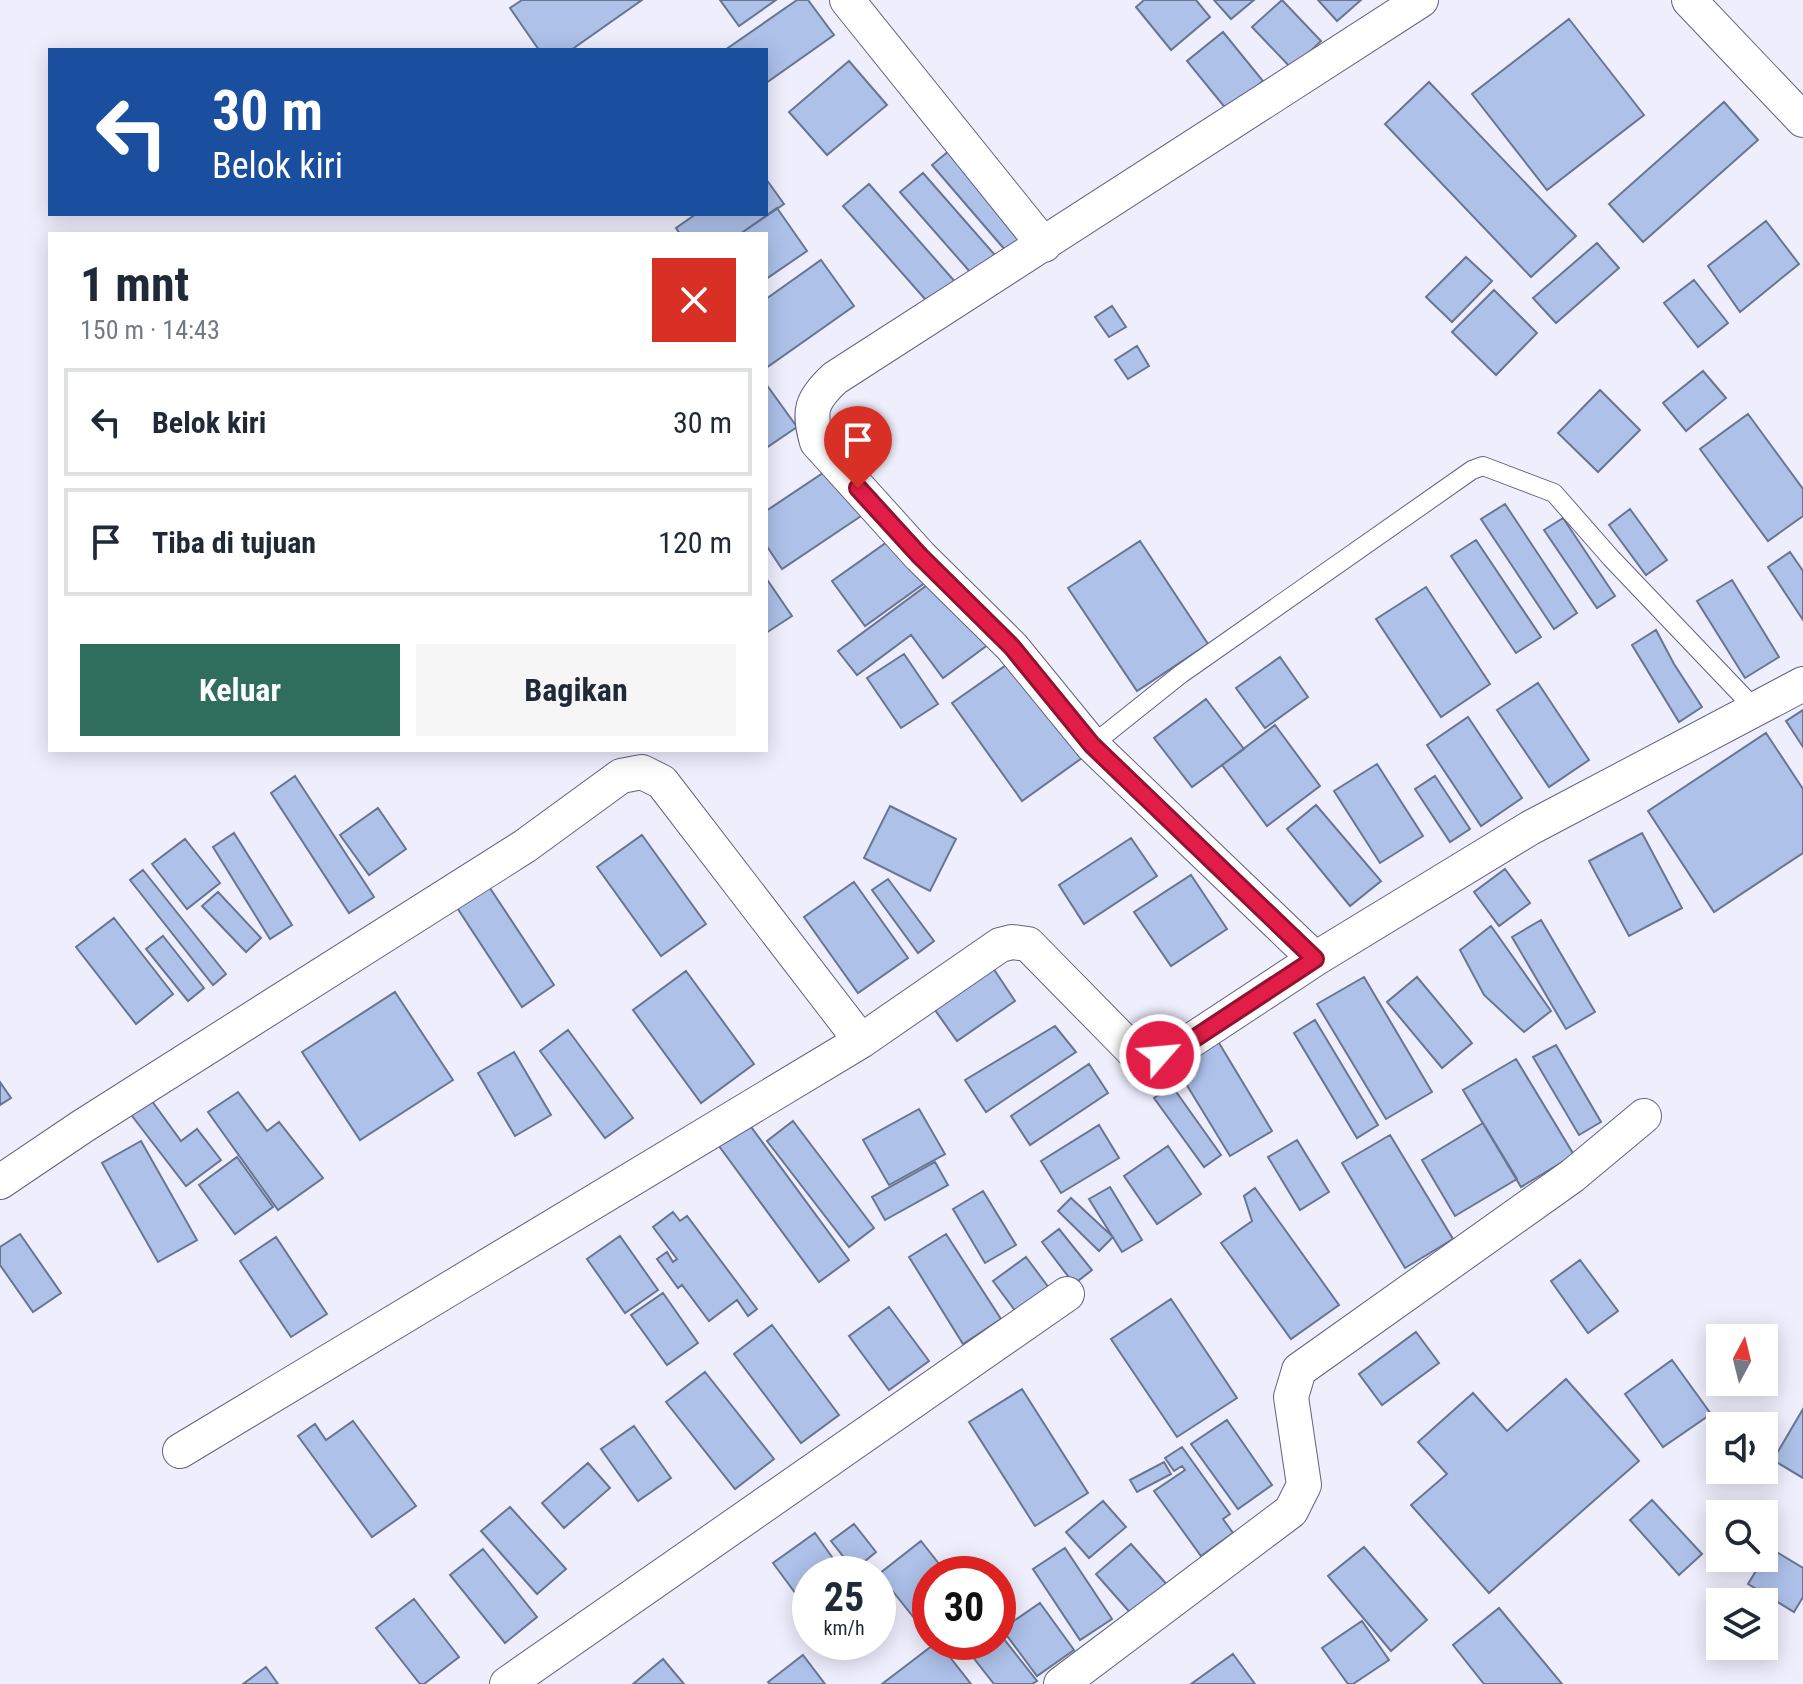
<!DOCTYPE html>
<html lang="id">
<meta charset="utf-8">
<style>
:root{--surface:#fff;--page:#f6f6f7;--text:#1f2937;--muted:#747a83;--line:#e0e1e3;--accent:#2f6e5c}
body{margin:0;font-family:"Roboto Condensed",sans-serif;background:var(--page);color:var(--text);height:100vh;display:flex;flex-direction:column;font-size:30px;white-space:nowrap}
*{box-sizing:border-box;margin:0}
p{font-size:26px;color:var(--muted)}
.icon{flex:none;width:44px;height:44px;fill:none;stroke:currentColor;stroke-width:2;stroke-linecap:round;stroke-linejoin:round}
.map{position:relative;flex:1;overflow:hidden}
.details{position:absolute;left:48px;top:232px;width:720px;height:520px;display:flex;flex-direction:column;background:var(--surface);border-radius:0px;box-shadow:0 4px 20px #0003}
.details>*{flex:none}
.guide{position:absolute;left:48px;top:48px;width:720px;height:168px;border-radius:0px;box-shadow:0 4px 20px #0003;background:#1a4fa0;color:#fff;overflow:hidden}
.needle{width:52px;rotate:7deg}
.tools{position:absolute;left:1706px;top:1324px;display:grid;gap:16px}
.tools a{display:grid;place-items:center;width:72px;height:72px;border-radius:0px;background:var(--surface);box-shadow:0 4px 20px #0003;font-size:40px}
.speed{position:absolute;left:792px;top:1556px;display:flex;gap:16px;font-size:40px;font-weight:700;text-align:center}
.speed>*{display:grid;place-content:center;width:104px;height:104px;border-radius:50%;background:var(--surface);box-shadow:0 4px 20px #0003;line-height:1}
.speed small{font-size:20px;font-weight:400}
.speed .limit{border:12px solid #d22;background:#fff;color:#111}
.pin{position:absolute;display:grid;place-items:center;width:68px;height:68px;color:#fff;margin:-82px -34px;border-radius:50% 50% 50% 0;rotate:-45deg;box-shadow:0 0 8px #0007}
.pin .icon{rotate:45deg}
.me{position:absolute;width:88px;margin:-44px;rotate:63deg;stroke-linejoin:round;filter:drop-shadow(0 0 6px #0008)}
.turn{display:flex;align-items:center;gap:28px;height:168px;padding:0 32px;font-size:36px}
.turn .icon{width:104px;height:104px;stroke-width:2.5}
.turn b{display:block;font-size:56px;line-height:68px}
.round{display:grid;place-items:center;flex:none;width:84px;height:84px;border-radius:0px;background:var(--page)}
.head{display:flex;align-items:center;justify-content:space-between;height:136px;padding:0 32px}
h1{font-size:48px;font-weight:700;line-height:60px}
.action{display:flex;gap:16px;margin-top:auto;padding:16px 32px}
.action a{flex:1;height:92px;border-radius:0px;background:var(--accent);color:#fff;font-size:32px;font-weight:700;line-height:92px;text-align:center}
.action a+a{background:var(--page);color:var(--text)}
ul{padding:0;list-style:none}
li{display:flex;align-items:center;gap:24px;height:108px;margin:0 16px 12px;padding:0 16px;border:4px solid var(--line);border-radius:0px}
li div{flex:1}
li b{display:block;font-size:30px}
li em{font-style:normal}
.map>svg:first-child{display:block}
.building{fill:#adc1e9;stroke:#687694;stroke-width:2}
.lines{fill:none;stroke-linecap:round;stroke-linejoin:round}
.service-casing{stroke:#646282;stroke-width:20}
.minor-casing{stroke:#646282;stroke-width:36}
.service{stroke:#fff;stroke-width:18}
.minor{stroke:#fff;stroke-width:34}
.route-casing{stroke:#92132f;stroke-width:20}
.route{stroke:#e11d48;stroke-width:14}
</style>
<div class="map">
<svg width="1803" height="1684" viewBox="0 0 1803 1684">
<rect width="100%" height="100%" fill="#efeefd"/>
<path class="building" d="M522,0h120l-71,50h-32l-29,-42z
M720,0h56l-37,26z
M797,0h11l26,35 -68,48v-33h-41z
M1144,0h52l14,17 -39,33 -35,-43z
M1214,0h40l-23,19z
M1282,0l39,41 -29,28 -40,-42z
M1318,0h43l-24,21z
M1569,19l75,96 -97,75 -75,-96z
M1223,32l40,49 -36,29 -40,-49z
M849,61l38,44 -60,50 -38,-43z
M1429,82l147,154 -45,41 -146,-153z
M1724,102l34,38 -115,102 -34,-38z
M950,150l74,86 -18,15 -74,-86z
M923,173l78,89 -23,19 -78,-89z
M766,179l18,25 -44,30h-60l-4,-6 20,-14h70z
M869,184l88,100 -25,23 -89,-101z
M777,208l30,43 -41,28v-45h-26z
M1766,221l33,43 -59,48 -32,-46z
M1597,243l22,25 -63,55 -23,-25z
M1466,257l26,24 -40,41 -26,-25z
M821,260l33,46 -88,62v-69z
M1694,280l34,43 -30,24 -34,-44z
M1494,290l43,43 -41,42 -44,-43z
M1112,306l14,21 -17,10 -14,-20z
M1137,346l12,20 -21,13 -13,-19z
M1703,371l23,27 -40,33 -23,-28z
M766,384l31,43 -31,21z
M1600,390l40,40 -42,42 -40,-39z
M1748,414l55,75v27l-35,25 -68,-92z
M832,467l32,47 -82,55 -16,-24v-34z
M1505,504l72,109 -23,16 -73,-110z
M1630,509l37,51 -21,15 -37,-50z
M1563,518l52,78 -18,12 -53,-78z
M897,535l32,45 -64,46 -33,-45z
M1476,540l65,97 -25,16 -65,-97z
M1140,541l68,103 -71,47 -69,-103z
M1790,552l13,19v49l-35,-53z
M938,577l51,67 -46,34 -32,-43 -54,40 -19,-24z
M766,578l26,38 -26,17z
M1732,580l47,77 -34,21 -48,-77z
M1426,587l64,97 -49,33 -65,-98z
M1656,630l18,34 28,43 -23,15 -47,-77z
M904,654l34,50 -37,24 -34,-50z
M1280,657l28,40 -43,31 -29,-40z
M1012,661l70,97 -60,43 -70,-98z
M1538,683l51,77 -40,27 -52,-77z
M1206,699l38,50 -52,38 -38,-49z
M1803,710v37l-17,-26z
M1468,717l54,81 -41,28 -54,-81z
M1275,725l45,61 -53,40 -45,-61z
M1766,733l37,56v64l-89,59 -66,-101z
M1377,764l46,72 -43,27 -46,-72z
M295,776l79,121 -25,16 -78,-120z
M1435,776l35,53 -20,13 -35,-53z
M1316,805l65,76 -31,25 -63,-77z
M890,806l66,33 -26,52 -66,-33z
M378,808l28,41 -37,26 -29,-40z
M234,833l58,92 -22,14 -57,-92z
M1642,833l40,75 -53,28 -40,-75z
M642,835l64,89 -45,32 -64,-89z
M1131,838l26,38 -73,48 -25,-39z
M185,839l35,44 -33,26 -35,-45z
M1505,869l25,34 -31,23 -25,-34z
M143,870l83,104 -13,11 -83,-105z
M1191,875l36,54 -56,37 -37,-54z
M484,879l70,106 -32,22 -70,-107z
M888,879l46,62 -16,12 -46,-63z
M854,882l54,76 -50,35 -54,-76z
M218,892l43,46 -15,14 -44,-46z
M114,918l59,76 -37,30 -60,-77z
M1541,920l54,92 -29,17 -54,-92z
M1491,926l60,85 -27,21 -40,-37 -24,-45z
M163,936l41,52 -16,13 -42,-52z
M989,962l26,39 -58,40 -27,-38z
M686,971l68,93 -53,39 -68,-93z
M1364,977l68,115 -46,27 -69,-115z
M1417,977l55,66 -30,25 -55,-66z
M395,992l58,88 -93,60 -58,-88z
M1315,1020l63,105 -21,13 -63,-105z
M1055,1026l21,26 -90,60 -21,-32z
M568,1030l65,88 -28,20 -65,-87z
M1216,1038l56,93 -42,25 -56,-92z
M1556,1045l45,77 -22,13 -46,-78z
M514,1052l37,63 -36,21 -37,-63z
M1516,1059l58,96 -53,32 -58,-97z
M1089,1064l19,29 -78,52 -19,-29z
M0,1082l11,16 -11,7z
M1172,1086l49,69 -17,12 -50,-69z
M238,1092l29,39 12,-9 44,56 -45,32 -70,-98z
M149,1097l32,44 16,-12 24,31 -35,26 -57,-74z
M919,1109l26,45 -56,31 -26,-45z
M746,1120l103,140 -30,22 -103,-140z
M793,1121l81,107 -25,19 -82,-106z
M1483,1123l34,56 -62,37 -33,-56z
M1099,1125l20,33 -58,35 -20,-32z
M1390,1135l63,104 -48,29 -63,-105z
M1297,1140l32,52 -29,18 -32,-53z
M141,1141l56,99 -39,22 -56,-99z
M1168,1146l33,48 -44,30 -33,-48z
M237,1157l36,50 -38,27 -36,-49z
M935,1162l13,23 -63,35 -13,-23z
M1110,1187l32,53 -20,12 -33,-53z
M1255,1188l84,117 -48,34 -70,-96 31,-22 -8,-25z
M983,1191l33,54 -31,18 -32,-54z
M1071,1198l42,39 -14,14 -41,-40z
M673,1212l7,9 7,-5 70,93 -9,7 -11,-16 -28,21 -27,-36 -4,3 -21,-29 10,-7 6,10 4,-3 -24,-32z
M1059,1229l33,41 -18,14 -32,-42z
M20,1234l41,59 -28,19 -33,-47v-18z
M946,1234l55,85 -38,25 -54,-87z
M620,1236l38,54 -33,23 -38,-54z
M276,1237l51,77 -36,23 -51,-76z
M1026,1257l26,35 -33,24 -26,-35z
M1580,1260l38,51 -30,22 -37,-52z
M663,1293l35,50 -31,22 -36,-50z
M1171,1299l66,99 -60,39 -66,-98z
M889,1307l40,54 -40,29 -40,-54z
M772,1325l67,90 -38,28 -67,-89z
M1416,1332l23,31 -57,42 -23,-31z
M1672,1360l39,54 -48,33 -38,-53z
M705,1372l69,87 -39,30 -69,-87z
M1566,1379l73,82 -150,132 -78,-88 36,-31 -29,-32 55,-49 34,38z
M1022,1389l66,104 -53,33 -66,-104z
M1803,1409v69l-30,-18z
M1227,1420l45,65 -34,24 -47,-65z
M353,1421l63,85 -44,31 -74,-101 17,-12 11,16z
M634,1426l37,52 -33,23 -37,-52z
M1182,1447l48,67 -7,5 10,14 -32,23 -47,-65 31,-21 -3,-4 -8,5 -9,-13z
M1164,1462l7,12 -34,18 -7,-12z
M588,1463l22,25 -46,40 -22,-25z
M1652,1500l50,54 -23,21 -49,-55z
M1103,1501l23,26 -37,31 -23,-26z
M510,1507l56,62 -29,25 -56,-63z
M854,1524l22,28 -22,18 -23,-29z
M815,1533l29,41h-34v39l-37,-50z
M921,1541l26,33h-17v64l-51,-64z
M1131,1544l38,43 -35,30 -38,-43z
M1364,1547l63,73 -36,31 -63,-75z
M1065,1548l47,71 -32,21 -47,-71z
M1770,1548l33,20v29l-9,15 -46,-28z
M483,1549l54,68 -32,26 -55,-68z
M414,1599l45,58 -35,27h-4l-44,-56z
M1040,1603l34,47 -37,26 -35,-47z
M1499,1608l63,76h-78l-31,-39z
M1362,1621l27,39 -36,24h-5l-26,-36z
M1000,1634l37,47 -5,3h-38l-22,-28 17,-14h9z
M938,1642l33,42h-89l55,-42z
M1233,1654l22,30h-64z
M803,1655l22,29h-55l-2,-2z
M663,1659l21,25h-51z
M266,1667l12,17h-35z"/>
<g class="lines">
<defs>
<path id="service" d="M1092,745l89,-71 291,-204 11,-4 71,27 57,65 146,153"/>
<path id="minor" d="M847,0l197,245
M1689,0l114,120
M1315,959l-223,-214 -80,-98 -92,-91 -103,-114c-9,-31 -6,-42 18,-64l586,-378
M0,1182l83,-56 442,-280 96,-70 21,-4 20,10 199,259 139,-96 12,-3 16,2 108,110 24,1 32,-15 123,-81 215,-131 273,-144
M180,1451l681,-410
M507,1684l560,-390
M1061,1684l230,-173 13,-26 -13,-88 8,-27 273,-194 72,-60"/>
</defs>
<use href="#service" class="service-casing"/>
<use href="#minor" class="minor-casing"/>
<use href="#service" class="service"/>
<use href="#minor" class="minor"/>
</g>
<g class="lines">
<defs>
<path id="route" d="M858,488l62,68 92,91 80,98 223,214 -123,81 -32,15"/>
</defs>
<use href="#route" class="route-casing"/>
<use href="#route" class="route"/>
</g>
</svg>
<div class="tools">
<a><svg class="needle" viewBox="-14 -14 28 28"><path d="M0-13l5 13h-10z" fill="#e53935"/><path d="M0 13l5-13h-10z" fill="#747a83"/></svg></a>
<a><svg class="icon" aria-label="sound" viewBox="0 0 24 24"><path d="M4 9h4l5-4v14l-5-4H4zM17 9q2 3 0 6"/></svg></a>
<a><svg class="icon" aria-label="search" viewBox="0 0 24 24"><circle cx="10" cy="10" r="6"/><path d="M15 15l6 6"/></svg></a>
<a><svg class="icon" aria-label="layers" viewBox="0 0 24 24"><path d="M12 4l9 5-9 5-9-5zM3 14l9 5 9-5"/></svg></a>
</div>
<div class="speed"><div>25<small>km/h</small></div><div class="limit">30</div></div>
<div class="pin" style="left:858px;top:488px;background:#d93025"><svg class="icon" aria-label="arrive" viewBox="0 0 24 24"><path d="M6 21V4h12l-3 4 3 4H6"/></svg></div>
<svg class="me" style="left:1160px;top:1055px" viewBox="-20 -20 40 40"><circle r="17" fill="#e11d48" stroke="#fff" stroke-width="3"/><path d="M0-11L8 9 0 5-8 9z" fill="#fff"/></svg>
<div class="guide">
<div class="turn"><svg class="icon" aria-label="left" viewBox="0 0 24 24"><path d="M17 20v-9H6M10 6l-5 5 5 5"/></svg><div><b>30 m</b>Belok kiri</div></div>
</div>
<section class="details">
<div class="head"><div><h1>1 mnt</h1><p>150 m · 14:43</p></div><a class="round" style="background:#d93025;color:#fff"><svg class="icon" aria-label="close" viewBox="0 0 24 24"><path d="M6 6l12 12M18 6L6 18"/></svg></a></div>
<ul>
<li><svg class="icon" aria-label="left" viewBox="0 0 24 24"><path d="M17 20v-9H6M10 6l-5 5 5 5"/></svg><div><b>Belok kiri</b></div><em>30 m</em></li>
<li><svg class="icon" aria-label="arrive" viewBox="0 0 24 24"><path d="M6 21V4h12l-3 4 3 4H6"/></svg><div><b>Tiba di tujuan</b></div><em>120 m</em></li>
</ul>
<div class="action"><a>Keluar</a><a>Bagikan</a></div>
</section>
</div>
